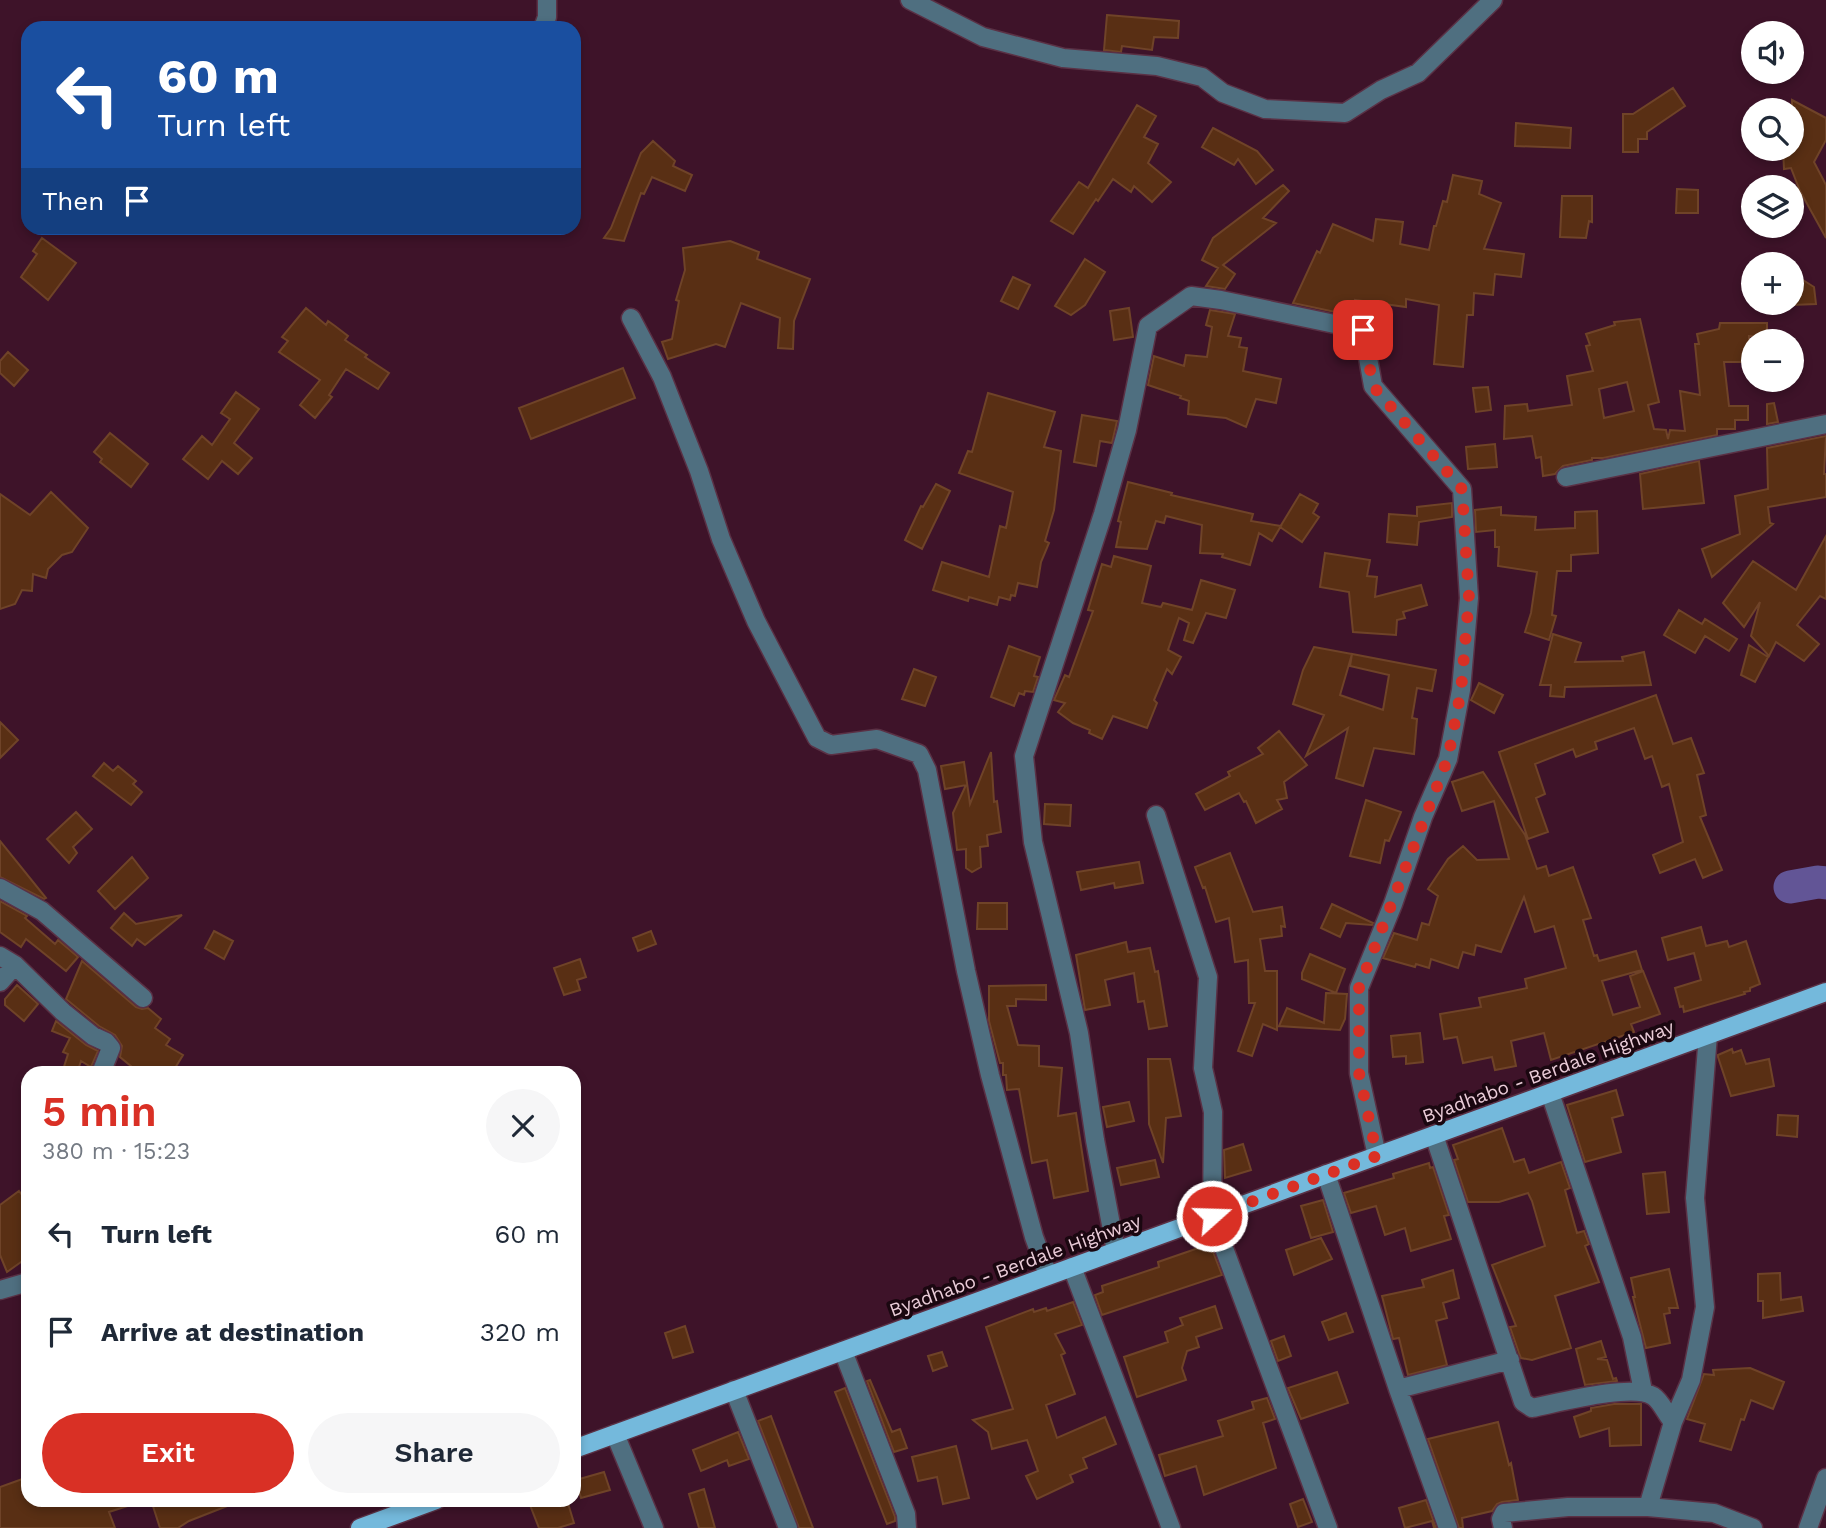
<!DOCTYPE html>
<meta charset="utf-8">
<style>
:root{--surface:#fff;--page:#f6f6f7;--text:#1f2937;--muted:#747a83;--accent:#d93025}
body{margin:0;font-family:"Work Sans",sans-serif;background:var(--page);color:var(--text);height:100vh;display:flex;flex-direction:column;font-size:26px;white-space:nowrap}
*{box-sizing:border-box;margin:0}
p{font-size:23px;color:var(--muted)}
.icon{flex:none;width:38px;height:38px;fill:none;stroke:currentColor;stroke-width:2;stroke-linecap:round;stroke-linejoin:round}
.map{position:relative;flex:1;overflow:hidden}
.sheet{position:absolute;left:21px;top:1066px;width:560px;height:441px;display:flex;flex-direction:column;background:var(--surface);border-radius:21px;box-shadow:0 4px 10px #0003}
.sheet>*{flex:none}
.banner{position:absolute;left:21px;top:21px;width:560px;height:214px;border-radius:21px;box-shadow:0 4px 10px #0003;background:#1a4fa0;color:#fff;overflow:hidden}
.buttons{position:absolute;left:1741px;top:21px;display:grid;gap:14px}
.buttons a{display:grid;place-items:center;width:63px;height:63px;border-radius:50%;background:var(--surface);box-shadow:0 4px 10px #0003;font-size:35px}
.pin{position:absolute;display:grid;place-items:center;width:60px;height:60px;color:#fff;margin:-30px;border-radius:14px;box-shadow:0 4px 10px #0006}
.me{position:absolute;width:77px;margin:-38px;rotate:70deg;stroke-linejoin:round;filter:drop-shadow(0 0 5px #0008)}
.turn{display:flex;align-items:center;gap:24px;height:147px;padding:0 21px;font-size:32px}
.turn .icon{width:91px;height:91px;stroke-width:2.5}
.turn b{display:block;font-size:49px;line-height:60px}
.then{display:flex;align-items:center;height:66px;padding:0 21px;background:#0003;gap:14px;font-size:26px}
.round{display:grid;place-items:center;flex:none;width:74px;height:74px;border-radius:37px;background:var(--page)}
.head{display:flex;align-items:center;justify-content:space-between;height:119px;padding:0 21px}
h1{font-size:42px;font-weight:600;line-height:52px;color:var(--accent)}
.primary-button{display:flex;gap:14px;margin-top:auto;padding:14px 21px}
.primary-button a{flex:1;height:80px;border-radius:42px;background:var(--accent);color:#fff;font-size:28px;font-weight:600;line-height:80px;text-align:center}
.primary-button a+a{background:var(--page);color:var(--text)}
ul{padding:0;list-style:none}
li{display:flex;align-items:center;gap:21px;height:98px;padding:0 21px}
li div{flex:1}
li b{display:block;font-size:26px}
li em{font-style:normal}
.map>svg:first-child{display:block}
.lines{fill:none;stroke-linecap:round;stroke-linejoin:round}
.river{stroke:#625596;stroke-width:33}
.building{fill:#592f14;stroke:#6f4328;stroke-width:2;fill-rule:evenodd}
.minor-casing{stroke:#5a3145;stroke-width:21}
.major-casing{stroke:#5a3145;stroke-width:21}
.minor{stroke:#4f6f80;stroke-width:18}
.major{stroke:#74b9dc;stroke-width:18}
.route{stroke:#d93025;stroke-width:12;stroke-dasharray:0 21.6}
.labels{text-anchor:middle;stroke-width:7;stroke-linejoin:round;paint-order:stroke}
.street-label{font-size:19px;fill:#eaccd8;stroke:#1a0710}
</style>
<div class="map">
<svg width="1826" height="1528" viewBox="0 0 1826 1528">
<rect width="100%" height="100%" fill="#3e1329"/>
<g class="lines">
<path class="river" d="M1790,887l28,-5 8,1"/>
</g>
<path class="building" d="M1107,15l72,6 -1,17 -24,-1 -2,13 -30,-4 -1,6 -17,-2z
M1673,88l12,18 -38,26v7h-9v13h-15v-38h10z
M1792,100l34,18v22l-12,22 12,23v53l-26,-47 -9,-23 -7,1 -1,-20h9z
M1137,105l19,11 -12,21 14,7 -10,19 23,19 -19,20 -18,-16 -3,6 -18,-13 -15,22 -2,-2 -23,35 -22,-13 28,-39 9,6z
M1516,123l55,5 -1,20 -55,-2z
M1213,128l44,23 16,19 -17,14 -18,-25 -4,6 -32,-18z
M653,141l22,20 -2,5 19,9 -7,16 -33,-14 -8,17 -3,-1 -17,48 -20,-3 7,-10 30,-75z
M1453,175l29,6 -3,13 22,9 -17,46 40,5 -3,23 -26,-3 -2,21 -19,-2 -1,22h-6l-4,52 -29,-3 5,-59 -33,-6v8l-51,-7 -1,16 -61,-13 24,-52 3,2 13,-29 40,17 3,-22 27,3 -3,22 29,6 5,-24h2l7,-25 4,1z
M1283,185l6,6 -26,27 13,5 -53,42 12,9 -10,15 -19,-3 12,-18 -16,-8 11,-22z
M1677,189l21,1v23h-22z
M1562,196h30v26l-3,-1 -3,17 -26,-1z
M42,238l34,25 -28,37 -27,-23 16,-23 -4,-3z
M730,241l29,11 -2,7 53,20 -16,42 -1,28 -15,-1 2,-30 -39,-15 -16,44 -9,-3 -48,15 -6,-17 10,-3 7,-38 -3,-1 9,-30 -2,-22z
M1085,259l20,13 -20,33 -14,10 -16,-9z
M1792,273l22,14 2,17 -24,1z
M1013,277l17,8 -12,24 -17,-8z
M306,308l20,17 2,-4 7,5 13,10 -3,4 22,15 -2,2 24,16 -11,16 -32,-20 -17,26 3,2 -17,21 -15,-13 20,-25 -41,-28 9,-11 -6,-4z
M1129,308l4,29 -19,3 -4,-29z
M1210,310l25,4 -7,22 13,2 -2,9 8,1 -4,23 38,8 -5,24 -20,-4 -10,28 -20,-9 -38,-4 1,-13 -9,-3 1,-2 -33,-11 6,-29 30,10 2,-11 21,2 5,-30 -6,-2z
M1640,319l19,83 -11,3 6,24 12,1 2,9 2,-9 15,1 -5,-40 20,4 -5,-51h4l-2,-10 22,-5 1,-6h47v14l-18,-1v26h-25l5,44h19v14h-13v9h-18v6l-114,23h-11v2l-29,6 -8,8 -12,2 -2,-19 -5,1 -4,-22 -28,3 1,-33 22,-2 1,7 44,-6 -5,-29 26,-5 -7,-25 4,-1 -4,-11 29,-9 -1,-3zM1627,382l7,29 -30,7 -5,-29z
M8,352l20,18 -14,16 -14,-13v-12z
M623,368l12,30 -104,41 -12,-31z
M1488,387l3,23 -15,2 -3,-24z
M236,392l23,17 -25,34 18,15 -14,16 -16,-13 -14,18 -25,-20 19,-23 10,9 18,-26 -9,-6z
M988,393l67,19 -11,35 17,4 -7,59 -9,31 4,2 -8,19 -4,25 -19,-4 -3,13 -4,-1 -1,5 -11,-3 -2,8 -28,-8 -1,4 -35,-11 9,-28 47,15 11,-51 6,2 7,-36 -54,-19 9,-22 4,1z
M1774,403l4,19 -11,2v-20z
M1082,415l35,6 -5,22 -12,-2 -4,25 -22,-4z
M110,433l38,31 -17,23 -31,-25 2,-3 -8,-7z
M1826,436l-2,38h2v23l-58,10 2,16 3,1 -61,53 -10,-28 38,-15 -5,-38 33,-7 -1,-41z
M1495,444l2,23 -29,2 -2,-22z
M1699,461l5,42 -61,6 -3,-35z
M1128,482l44,11 -1,2 82,19 -2,7 30,5 -9,15 -13,-8 -9,32 -28,-8 1,-3 -23,-1 2,-28 -36,-9 -2,7 -8,-2 -9,28 -31,-2 5,-25 -3,-1z
M936,484l14,7 -28,58 -17,-9 16,-34 2,1z
M51,492l37,36 -16,24 -10,3 -14,14 -2,9 -13,-4 -1,17 -10,-1 -7,14 -15,5v-115l30,21z
M1300,494l18,10 -5,9 6,4 -17,25 -22,-15z
M1452,503v14l-33,5 -2,23 -30,-3 2,-28 28,2v-9z
M1501,507v8l35,2 -1,13 40,-2v-16l22,-1 1,42 -27,2v16h-14l-5,44 4,1 -7,24 -24,-8 6,-19 6,-41 -39,-6 1,-19h-4v-17l-19,2 -1,-22z
M1826,536v63l-6,-3 -23,29 22,19 -15,17 -28,-19 -7,14 -18,-20 9,-34 -16,25 -21,-24 30,-42 43,29z
M1325,553l45,7 -3,16 10,1 -2,20 46,-12 6,20 -24,7 2,6 -8,2 -1,15 -43,-3 -4,-40 -29,-5z
M1114,556l37,10 -9,37 19,4 2,-4 29,7 9,-30 34,10 -9,28 -20,-5 -13,30 -9,-3 5,-17 -10,-5 -11,32 13,7 -9,17 -5,-5 -13,31 3,3 -10,25 -34,-12 -11,23 -13,-6 1,-3 -17,-7 -15,-11 7,-9 -11,-3 11,-25 4,2 24,-66 -5,-1 14,-46 9,3z
M1679,610l23,14 3,-5 32,20 -8,12 -24,-15 -10,17 -31,-18z
M1553,634l28,9 -6,19 48,-1 -1,-4 22,-5 7,33 -86,2 -1,10 -14,-1 1,-11h-11z
M1749,645l19,12 -13,25 -14,-7z
M1009,646l31,11 -6,19 4,1 -5,15 -8,-1 -1,4 -5,-2 -5,13 -23,-9z
M1314,647l38,7 -12,41 43,15 6,-35 -39,-9 2,-12 84,16 -4,21 -15,-3 -5,30 5,1 -3,35 -40,-6 -11,38 -27,-8 12,-50 -42,28 18,-41 -31,-11 10,-34z
M914,669l22,8 -11,29 -23,-7z
M1479,683l24,12 -9,18 -23,-13z
M1656,695l17,49 18,-6 13,35 -7,2 9,40 -6,2 22,53 -19,8 -8,-19 -35,14 -7,-18 30,-13 -14,-58 -7,3 -10,-31 -7,3 -11,-31 -39,14 2,7 -21,8 -3,-8 -38,15 10,30 -9,4 12,34 -20,7 -29,-87z
M0,722l18,18 -18,18z
M1279,731l28,34 -23,17 3,16 -10,2 5,9 -26,14 -10,-22 -2,1 -5,-9 -34,17 -9,-16 34,-18 -2,-4 35,-18 -5,-6z
M991,752l3,50 3,-1 4,31 -14,3 1,11 -8,1 1,20 -9,5 -6,-4v-19l-9,1 -4,-37 13,-28 -21,4 -4,-23 23,-4 6,42z
M104,763l9,8 5,-5 18,15 -3,3 9,8 -11,13 -38,-29z
M1483,772l42,63 12,34 9,-3 3,10 24,-9 18,51 -8,2 11,36 3,-1 2,6 37,-10 6,19 -40,11 11,34 27,-8 -10,-31 13,-5 17,43 -29,10 3,8 -83,28 -7,-27 -33,8 5,25 -21,4 -3,-13 -29,6 -6,-26 -13,2 -4,-25 41,-7 -2,-9 48,-10 -2,-9 41,-11 -12,-42 -19,6 -11,-35 -23,55 -25,-7 -2,10 -11,-3 -5,16 -27,-9 -2,9 -13,-4 -1,3 -32,-9 11,-25 23,7 5,-17 7,2 9,-29 -10,-7 20,-30 15,-13 14,14 32,-1 -15,-58 -32,10 -10,-29z
M1366,800l35,12 -12,29 -4,-1 -5,23 -30,-7z
M1045,804l26,1 -1,21 -26,-2z
M76,812l16,17 -19,18 4,6 -8,10 -22,-24z
M0,841l46,57 -2,1 -44,-22z
M1230,853l23,59 29,-5 3,20 -4,-1 1,10 -22,3 5,32h12v59l-14,-6 -11,32 -14,-5 17,-48h-6l-1,-43 -13,2 -6,-44 -13,4 -11,-35 -2,1 -8,-21z
M132,857l16,21 -33,31 -17,-18z
M1139,862l4,21 -28,5 -1,-5 -33,7 -4,-18z
M0,901l27,15 -2,2 30,26 3,-4 20,17 -12,14 -40,-32 -5,8 -21,-15z
M978,903h29v26h-30z
M1332,904l41,19 -1,2 -26,-2 -6,14 -19,-9z
M124,913l12,11 46,-9 -37,30 -8,-6 -5,7 -21,-18z
M1701,927l5,19 21,-5 2,6 17,-6 14,43 -10,4v3l-6,1 1,2 -61,18 -1,-6 -3,1 -5,-19 26,-8 -7,-27 -26,7 -6,-22z
M214,931l19,10 -9,18 -19,-11z
M651,931l5,13 -18,7 -5,-13z
M1126,942l2,10 22,-4 5,24 3,-1 9,55 -18,3 -5,-28 -6,1 -4,-29 -29,7 5,25 -25,5 -9,-55z
M1310,954l35,15 -9,24 -34,-14v-6z
M580,959l6,18 -9,3 3,10 -16,5 -10,-27z
M82,961l54,46 6,2 6,-1 13,11 -6,9 15,11 -4,6 17,10 -11,18h-44l4,-6 -12,-10 2,-11 -7,-11 -16,-9 -33,-27z
M17,985l21,19 -14,17 -19,-16v-6z
M1046,985v15l-30,-1v7h-9l11,39 21,1v20l23,2 -4,48 18,-3 12,78 -34,7 -7,-38 -15,3 -13,-74 -12,1 -1,-15h-3v-12h-3l-11,-42v-35z
M1326,993l21,1 -2,25 -5,11 -61,-4 8,-18 37,15z
M56,1021l30,24 12,6 -7,16 -10,-6 -4,12h-15l6,-19 -5,-2 7,-14 -18,-7z
M1420,1033l3,29 -17,2v-8l-13,1 -2,-21z
M1732,1049l1,4 8,-3 5,14 23,-5 5,27 -43,10 -13,-39v-2z
M1148,1059h22l11,57 -15,2 -3,45 -14,-39z
M1616,1090l7,25 -11,3 9,34 -36,10 -18,-57z
M1129,1102l5,19 -27,6 -4,-20z
M1778,1115l20,1 -1,21 -20,-2z
M1502,1128l12,34 10,-3 5,14 32,-11 9,26 -5,2 12,43 7,-2 5,13 -4,2 14,36 -44,14 16,52 -39,12 -11,-2 -2,-5 -9,-26 6,-1 -24,-61 53,-19 -13,-45 -4,-8 -29,9h-31l-14,-42 4,-1 -5,-14z
M1243,1144l8,26 -26,8 -1,-28z
M1155,1160l4,17 -38,8 -4,-17z
M1429,1163l1,5 3,-1 16,48 -5,1 7,23 -40,12 -6,-23 -20,7 -9,-29 -25,7 -7,-20 50,-15 -1,-4z
M1665,1172l4,40 -22,2 -4,-40z
M19,1191l9,12v54l-21,15 -7,-17v-50z
M1323,1200l10,32 -22,6 -10,-32z
M1321,1238l11,21 -38,16 -8,-25z
M1210,1244l12,31 -120,40 -7,-20 8,-3 -1,-6 57,-19 -1,-5z
M1669,1269l9,39h-9l1,5 -6,1 6,29 -24,5 -13,-51h2l-4,-19z
M1453,1270l6,28 -16,5 4,15 -11,3 11,44 -39,10 -9,-37 -6,1 -11,-43 42,-9 -2,-7z
M1780,1273l1,27 20,-3 2,14 -40,7v-17h-5v-27z
M1073,1302l9,23 -27,9 10,19 -4,2 14,39 -29,11 11,33 48,-21 11,27 -33,14 4,10 -17,7 3,7 -36,17 -11,-23 12,-5 -11,-31 -35,9 -4,-17 -15,-12 40,-11 -27,-82 47,-18 1,3 12,-4 1,3z
M1215,1306l7,22 -26,9 3,10 -12,4 -5,17 4,12 -49,17 -13,-40 44,-15 -3,-10 18,-7 -3,-7z
M1346,1313l7,19 -24,8 -7,-18z
M685,1326l8,26 -20,6 -8,-25z
M1284,1336l7,20 -13,5 -7,-20z
M1601,1341l5,16 -9,2 10,1 6,19 3,-1 1,3 -32,4 -9,-36z
M942,1352l5,14 -14,5 -5,-15z
M1750,1368l34,14 -11,27 -22,-9 -7,20 -3,-1 -10,31 -31,-9 5,-17 -18,-5 17,-45 10,1 -1,-5z
M1337,1372l11,31 -47,16 -13,-31z
M870,1380l22,52 8,-3 7,19 -13,4 -27,-71z
M845,1388l50,129v4l-8,3 -52,-132z
M1267,1398l8,21 -12,4 13,45 -72,27 -8,-29 -31,10 -6,-21 64,-19 -5,-15 36,-12 -2,-7z
M1614,1404h27v41l-31,1 -1,-18 -29,9 -6,-20 17,-6v-3z
M771,1416l42,112h-14l-41,-107z
M1498,1422l11,43 2,-2 7,37 -16,2 -5,2 -5,7 -30,7 1,10h-4l-31,-89z
M738,1432l11,27 -20,7 -2,-6 -26,11 -8,-21z
M956,1446l13,52 -26,6 -6,-27 -19,4 -6,-24z
M604,1472l6,18 -29,8 -5,-18z
M28,1477v23h109v3l-28,9 6,16h-115v-41z
M704,1489l11,39h-16l-10,-34z
M1303,1499l9,23 -14,5 -8,-23z
M151,1500h89v1l-51,20 -11,7h-18z
M528,1500h39l7,23 -16,5h-19z
M1426,1500l10,28h-2l-2,-7 -27,7 -6,-20z"/>
<g class="lines">
<defs>
<path id="minor" d="M910,0l73,37 80,21 94,8 45,11 21,16 42,16 80,4 36,-23 37,-17 75,-73
M543,28l4,-11v-17
M631,318l31,59 37,94 22,68 35,82 61,117 14,7 46,-6 42,15 8,16 39,201 24,104 44,162 14,38
M1566,477l260,-53
M1156,815l52,162 -5,91 10,44 -1,104 116,312
M0,888l42,23 101,87
M0,956l15,9 48,47 30,24 13,6 5,6 -10,25
M0,982l15,-17
M1550,1093l82,244 11,54
M1434,1135l89,267 9,6c26,-5 100,-25 121,-12 8,5 13,18 20,26l-25,85 66,6 39,15
M1326,1174l72,215 50,139
M1116,1251l-21,-111 -16,-107 -46,-191 -9,-86 79,-242 24,-84 21,-104 43,-30 30,4 142,30 10,56 89,103 7,109 -8,92 -13,69 -25,58 -30,87 -34,84v85l18,83
M1072,1267l99,261
M0,1290l28,-8
M843,1351l63,163 1,14
M1398,1389l112,-29
M734,1390l54,138
M1673,1422l18,-42 14,-73 -10,-109 13,-163
M615,1434l39,94
M1503,1528l-2,-9 3,-6 64,-6h80
M1808,1528l18,-50"/>
<path id="major" d="M574,1449l1252,-457
M360,1528l76,-28"/>
</defs>
<use href="#minor" class="minor-casing"/>
<use href="#major" class="major-casing"/>
<use href="#minor" class="minor"/>
<use href="#major" class="major"/>
</g>
<g class="lines">
<path class="route" d="M1212,1216l165,-60 -18,-83v-85l89,-230 13,-67 8,-93 -7,-109 -89,-103 -10,-56"/>
</g>
<g class="labels">
<g class="street-label">
<text transform="translate(1548 1071) rotate(-20)" y="7">Byadhabo - Berdale Highway</text>
<text transform="translate(1015 1265) rotate(-20)" y="7">Byadhabo - Berdale Highway</text>
</g>
</g>
</svg>
<div class="buttons">
<a><svg class="icon" aria-label="sound" viewBox="0 0 24 24"><path d="M4 9h4l5-4v14l-5-4H4zM17 9q2 3 0 6"/></svg></a>
<a><svg class="icon" aria-label="search" viewBox="0 0 24 24"><circle cx="10" cy="10" r="6"/><path d="M15 15l6 6"/></svg></a>
<a><svg class="icon" aria-label="layers" viewBox="0 0 24 24"><path d="M12 4l9 5-9 5-9-5zM3 14l9 5 9-5"/></svg></a>
<a>+</a>
<a>−</a>
</div>
<div class="pin" style="left:1363px;top:330px;background:#d93025"><svg class="icon" aria-label="arrive" viewBox="0 0 24 24"><path d="M6 21V4h12l-3 4 3 4H6"/></svg></div>
<svg class="me" style="left:1212px;top:1216px" viewBox="-20 -20 40 40"><circle r="17" fill="#d93025" stroke="#fff" stroke-width="3"/><path d="M0-11L8 9 0 5-8 9z" fill="#fff"/></svg>
<div class="banner">
<div class="turn"><svg class="icon" aria-label="left" viewBox="0 0 24 24"><path d="M17 20v-9H6M10 6l-5 5 5 5"/></svg><div><b>60 m</b>Turn left</div></div>
<div class="then">Then<svg class="icon" aria-label="arrive" viewBox="0 0 24 24"><path d="M6 21V4h12l-3 4 3 4H6"/></svg></div>
</div>
<section class="sheet">
<div class="head"><div><h1>5 min</h1><p>380 m · 15:23</p></div><a class="round"><svg class="icon" aria-label="close" viewBox="0 0 24 24"><path d="M6 6l12 12M18 6L6 18"/></svg></a></div>
<ul>
<li><svg class="icon" aria-label="left" viewBox="0 0 24 24"><path d="M17 20v-9H6M10 6l-5 5 5 5"/></svg><div><b>Turn left</b></div><em>60 m</em></li>
<li><svg class="icon" aria-label="arrive" viewBox="0 0 24 24"><path d="M6 21V4h12l-3 4 3 4H6"/></svg><div><b>Arrive at destination</b></div><em>320 m</em></li>
</ul>
<div class="primary-button"><a>Exit</a><a>Share</a></div>
</section>
</div>
